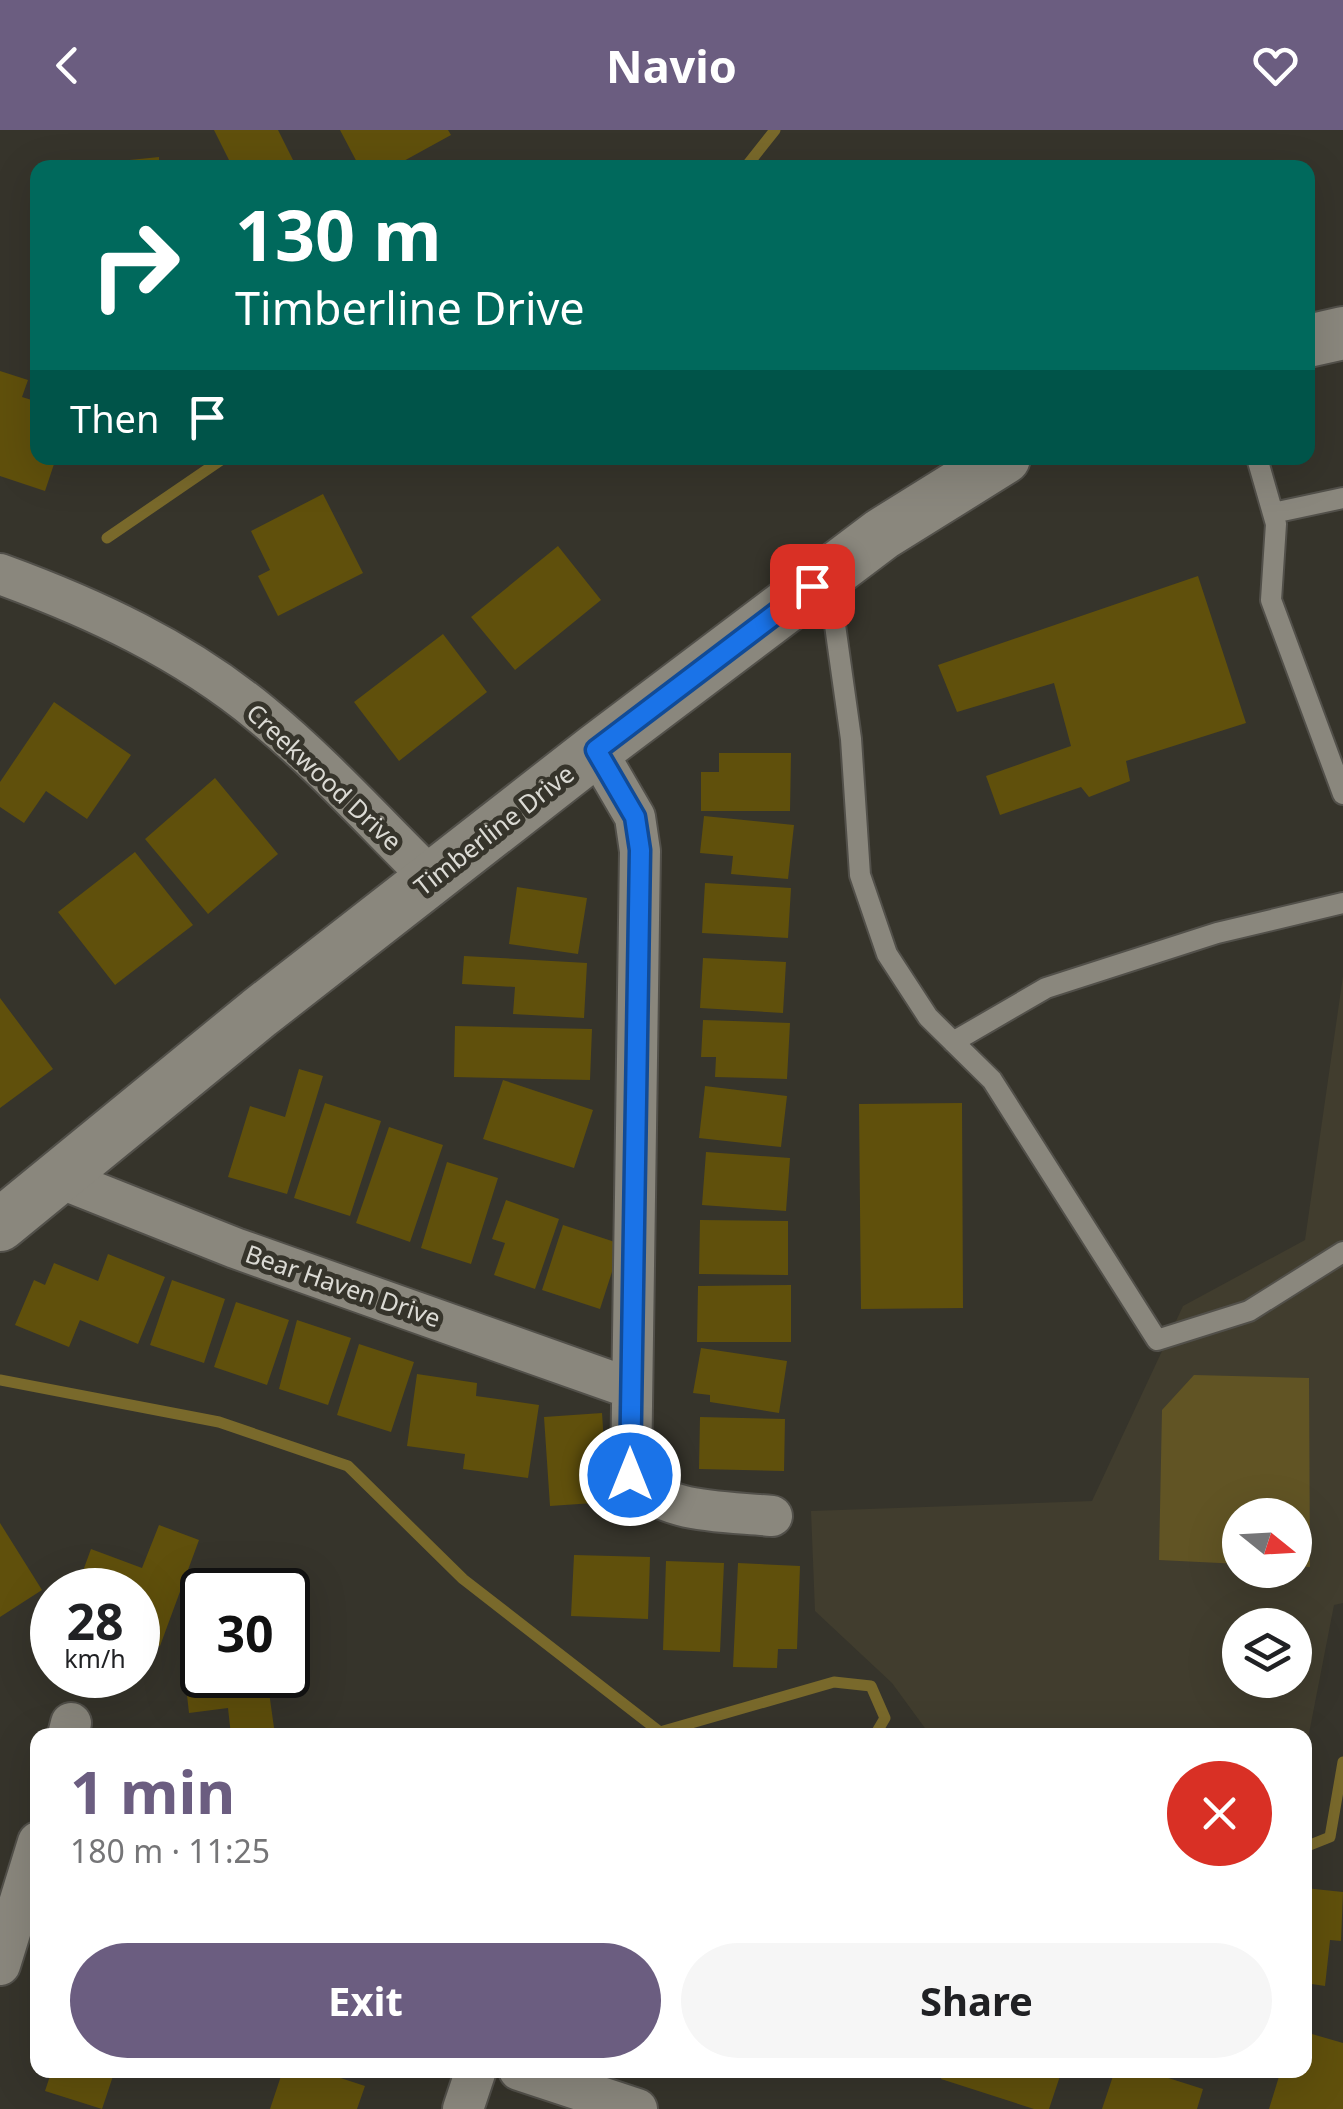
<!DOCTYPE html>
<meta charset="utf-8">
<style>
:root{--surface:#fff;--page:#f6f6f6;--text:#202124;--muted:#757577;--accent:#6b5d80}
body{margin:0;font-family:"Noto Sans",sans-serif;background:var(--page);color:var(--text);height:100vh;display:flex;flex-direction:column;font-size:38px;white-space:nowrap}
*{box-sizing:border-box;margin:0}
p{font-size:32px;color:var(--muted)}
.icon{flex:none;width:55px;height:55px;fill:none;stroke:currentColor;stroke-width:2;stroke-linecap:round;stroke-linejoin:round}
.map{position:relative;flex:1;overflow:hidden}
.sheet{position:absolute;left:30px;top:1598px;width:1282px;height:350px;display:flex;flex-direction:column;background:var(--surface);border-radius:20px;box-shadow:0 10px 40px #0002}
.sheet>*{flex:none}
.hud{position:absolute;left:30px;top:30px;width:1285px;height:305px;border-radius:20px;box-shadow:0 10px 40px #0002;background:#00695c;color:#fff;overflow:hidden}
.needle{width:65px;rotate:108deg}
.fabs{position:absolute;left:1222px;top:1368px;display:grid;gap:20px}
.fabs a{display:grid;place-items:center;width:90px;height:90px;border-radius:50%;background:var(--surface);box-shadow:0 10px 40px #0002;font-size:50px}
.speed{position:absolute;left:30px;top:1438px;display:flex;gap:20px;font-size:50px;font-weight:700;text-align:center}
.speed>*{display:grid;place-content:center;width:130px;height:130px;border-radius:50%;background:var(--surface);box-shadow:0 10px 40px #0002;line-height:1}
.speed small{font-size:25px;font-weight:400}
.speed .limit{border:5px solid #111;border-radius:15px;background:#fff;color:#111}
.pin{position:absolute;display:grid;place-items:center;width:85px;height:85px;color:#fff;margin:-42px;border-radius:20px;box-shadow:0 5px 15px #0006}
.me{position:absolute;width:110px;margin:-55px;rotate:0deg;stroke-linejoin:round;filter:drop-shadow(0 0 8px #0008)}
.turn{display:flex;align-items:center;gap:35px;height:210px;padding:0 40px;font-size:45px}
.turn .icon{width:130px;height:130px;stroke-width:2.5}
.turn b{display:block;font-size:70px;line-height:85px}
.then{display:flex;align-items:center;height:95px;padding:0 40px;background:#0003;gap:20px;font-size:38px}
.round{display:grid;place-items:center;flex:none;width:105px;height:105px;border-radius:52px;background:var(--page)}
.headline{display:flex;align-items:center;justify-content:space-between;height:170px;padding:0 40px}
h1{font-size:60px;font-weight:700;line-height:75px;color:var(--accent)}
.primary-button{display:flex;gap:20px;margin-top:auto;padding:20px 40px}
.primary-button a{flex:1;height:115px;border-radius:60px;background:var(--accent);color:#fff;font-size:40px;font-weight:700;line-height:115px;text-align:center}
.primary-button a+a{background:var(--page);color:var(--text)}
header{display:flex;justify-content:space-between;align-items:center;height:130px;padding:0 40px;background:var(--accent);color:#fff;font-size:45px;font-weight:700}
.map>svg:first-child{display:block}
.built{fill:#413d2e;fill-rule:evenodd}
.green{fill:#615424}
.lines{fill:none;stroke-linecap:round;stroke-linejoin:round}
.stream{stroke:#79692b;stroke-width:11}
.building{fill:#60500c}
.service-casing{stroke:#52504a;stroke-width:24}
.minor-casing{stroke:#52504a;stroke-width:44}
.tertiary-casing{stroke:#52504a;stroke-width:56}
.service{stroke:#8a877d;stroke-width:20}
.minor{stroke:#8a877d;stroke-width:40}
.tertiary{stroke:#8a877d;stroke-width:52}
.route-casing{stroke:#114b97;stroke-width:25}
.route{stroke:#1a73e8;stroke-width:18}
.labels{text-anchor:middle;stroke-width:10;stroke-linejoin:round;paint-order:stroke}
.street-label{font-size:25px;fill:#dbdad4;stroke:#36342b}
</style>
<header><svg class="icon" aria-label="back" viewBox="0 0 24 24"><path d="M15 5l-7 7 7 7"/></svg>Navio<svg class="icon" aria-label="heart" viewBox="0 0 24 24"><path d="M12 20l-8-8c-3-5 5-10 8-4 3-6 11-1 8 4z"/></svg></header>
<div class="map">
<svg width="1343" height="1979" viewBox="0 0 1343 1979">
<rect width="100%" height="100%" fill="#36342b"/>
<path class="built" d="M1343,846v627l-9,2 -29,149v-19h-375l-38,-52 -77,-72 -4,-100 281,-10 91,-195 122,-66zM1240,1385h55v55h-55zM1240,1495h55v55h-55z"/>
<path class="green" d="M1194,1245l115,3 1,189 -15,-1v-51h-55v49l-81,-4 3,-150z"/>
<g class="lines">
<path class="stream" d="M745,38l30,-38
M107,408l117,-80
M0,1250l219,42 129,44 115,113 197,153 174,-50 37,4 14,32 -10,17
M1305,1717l25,-10 13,-75"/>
</g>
<path class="building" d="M214,0h64l19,38h-64z
M340,0h108l3,5 -60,33h-31z
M159,27v11h-79v-3z
M0,241l28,9 -6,17 16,5v56h18l-11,33 -45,-15z
M323,364l40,79 -85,43 -20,-40 12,-6 -19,-39z
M558,416l43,54 -86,70 -44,-53z
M1198,446l48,147 -120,38 4,20 -41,16 -8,-10 -81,28 -14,-39 85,-30 -17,-63 -97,29 -19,-47z
M443,504l44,58 -88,69 -45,-59z
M54,572l77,53 -44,64 -41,-28 -22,32 -24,-16v-25z
M719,623h72l-1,58h-89v-39h18z
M215,648l63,76 -70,60 -63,-75z
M704,686l90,9 -6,54 -57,-5 2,-18 -33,-3z
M135,722l58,73 -78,60 -57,-73z
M705,753l86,5 -3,50 -86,-5z
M517,757l70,11 -9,56 -69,-10z
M464,826l123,7 -3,55 -71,-4 2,-27 -53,-3z
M703,828l83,4 -3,51 -83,-5z
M0,868l53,71 -53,39z
M703,890l87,3 -3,56 -72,-2 1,-20h-15z
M455,896l137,3 -2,51 -136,-3z
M299,939l24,7 -36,118 -59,-17 22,-71 35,11z
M503,950l90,30 -19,58 -91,-29z
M705,956l82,10 -6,51 -82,-9z
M325,973l56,18 -31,95 -56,-18z
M962,973l1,205 -102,1 -2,-205z
M389,997l54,18 -33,97 -54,-19z
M706,1022l84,6 -4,53 -84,-6z
M447,1032l51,16 -27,86 -50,-16z
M506,1070l53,19 -24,70 -41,-14 11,-32 -13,-4z
M700,1090l88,1v54l-89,-1z
M563,1095l58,19 -21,65 -58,-19z
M108,1124l57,23 -27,67 -58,-24 -11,27 -54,-22 19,-45 11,5 9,-22 44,18z
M172,1150l53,19 -21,64 -54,-18z
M791,1155v57h-94l1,-56z
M236,1172l53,18 -22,65 -53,-18z
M297,1190l54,18 -23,67 -49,-16z
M359,1214l55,18 -23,70 -54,-17z
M701,1218l86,13 -8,52 -69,-11v-7l-17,-2z
M417,1244l60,9 -1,13 63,9 -11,73 -65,-9 2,-15 -58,-8z
M602,1283l6,89 -58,4 -6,-89z
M700,1287l85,2 -1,52 -85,-2z
M0,1393l42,67 -42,27z
M159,1395l40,15 -39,106 -22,-8v-48h-62l15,-41 51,19z
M574,1425l76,2 -2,62 -77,-3z
M666,1431l58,2 -4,89 -57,-2z
M738,1433l62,3 -3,83h-19l-1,19 -44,-1z
M202,1527v18h79l2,15 -14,2 6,43h-44l-3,-27 -39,5 -6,-54z
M1305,1758l38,4 -2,49 -11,-1 -5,46 -20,-3z
M1305,1902l38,11v66h-74l12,-39h24z
M52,1940h63l-13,39 -57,-18z
M283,1940h33l49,16 -8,23h-87z
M944,1940h118l-13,39h-15l-93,-30z
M1115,1940h28l60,19 -6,20h-95z"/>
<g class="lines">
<defs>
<path id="service" d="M1257,328l19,66 -5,76 72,194
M1273,383l70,-15
M813,459l22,36 16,114 9,136 27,79 41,63 64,63 165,260 92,-29 94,-59
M953,912l93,-54 171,-55 126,-30"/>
<path id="minor" d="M0,444c93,34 184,76 261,140 61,50 114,109 170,164
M596,620l39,67 5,34 -9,624c30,40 96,36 141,41
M59,1048l176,70 395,140
M68,1605l3,-12
M0,1835l38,-123
M519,1940l118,39
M463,1979l13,-39"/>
<path id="tertiary" d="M1308,211l35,-8
M0,1095l259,-212 337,-263 286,-216 122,-76"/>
</defs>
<use href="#service" class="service-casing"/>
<use href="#minor" class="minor-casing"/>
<use href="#tertiary" class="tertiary-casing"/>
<use href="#service" class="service"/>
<use href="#minor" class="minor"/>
<use href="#tertiary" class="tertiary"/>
</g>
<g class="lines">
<defs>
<path id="route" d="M630,1345l10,-625 -5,-33 -39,-67 216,-164"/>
</defs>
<use href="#route" class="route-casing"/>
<use href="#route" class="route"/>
</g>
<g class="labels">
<g class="street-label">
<text transform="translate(324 647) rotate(43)" y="9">Creekwood Drive</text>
<text transform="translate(494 700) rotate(-38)" y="9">Timberline Drive</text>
<text transform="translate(343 1156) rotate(19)" y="9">Bear Haven Drive</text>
</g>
</g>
</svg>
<div class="fabs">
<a><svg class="needle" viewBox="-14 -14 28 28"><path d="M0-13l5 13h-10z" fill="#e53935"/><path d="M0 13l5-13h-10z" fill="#757577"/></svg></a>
<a><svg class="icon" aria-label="layers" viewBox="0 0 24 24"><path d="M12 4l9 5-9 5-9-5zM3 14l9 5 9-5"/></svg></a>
</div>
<div class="speed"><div>28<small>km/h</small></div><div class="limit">30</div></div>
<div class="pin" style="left:812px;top:456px;background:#d93025"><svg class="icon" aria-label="arrive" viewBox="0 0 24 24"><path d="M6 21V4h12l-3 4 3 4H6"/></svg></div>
<svg class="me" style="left:630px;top:1345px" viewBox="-20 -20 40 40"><circle r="17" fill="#1a73e8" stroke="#fff" stroke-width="3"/><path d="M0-11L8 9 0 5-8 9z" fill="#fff"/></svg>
<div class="hud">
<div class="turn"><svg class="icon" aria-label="right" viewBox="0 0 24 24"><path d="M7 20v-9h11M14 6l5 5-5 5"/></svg><div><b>130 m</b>Timberline Drive</div></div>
<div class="then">Then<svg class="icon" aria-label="arrive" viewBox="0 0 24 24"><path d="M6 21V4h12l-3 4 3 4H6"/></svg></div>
</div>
<section class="sheet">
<div class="headline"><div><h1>1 min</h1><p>180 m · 11:25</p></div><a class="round" style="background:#d93025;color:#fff"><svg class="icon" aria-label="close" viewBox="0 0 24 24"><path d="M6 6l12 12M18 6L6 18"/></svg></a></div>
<div class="primary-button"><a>Exit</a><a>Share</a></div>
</section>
</div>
